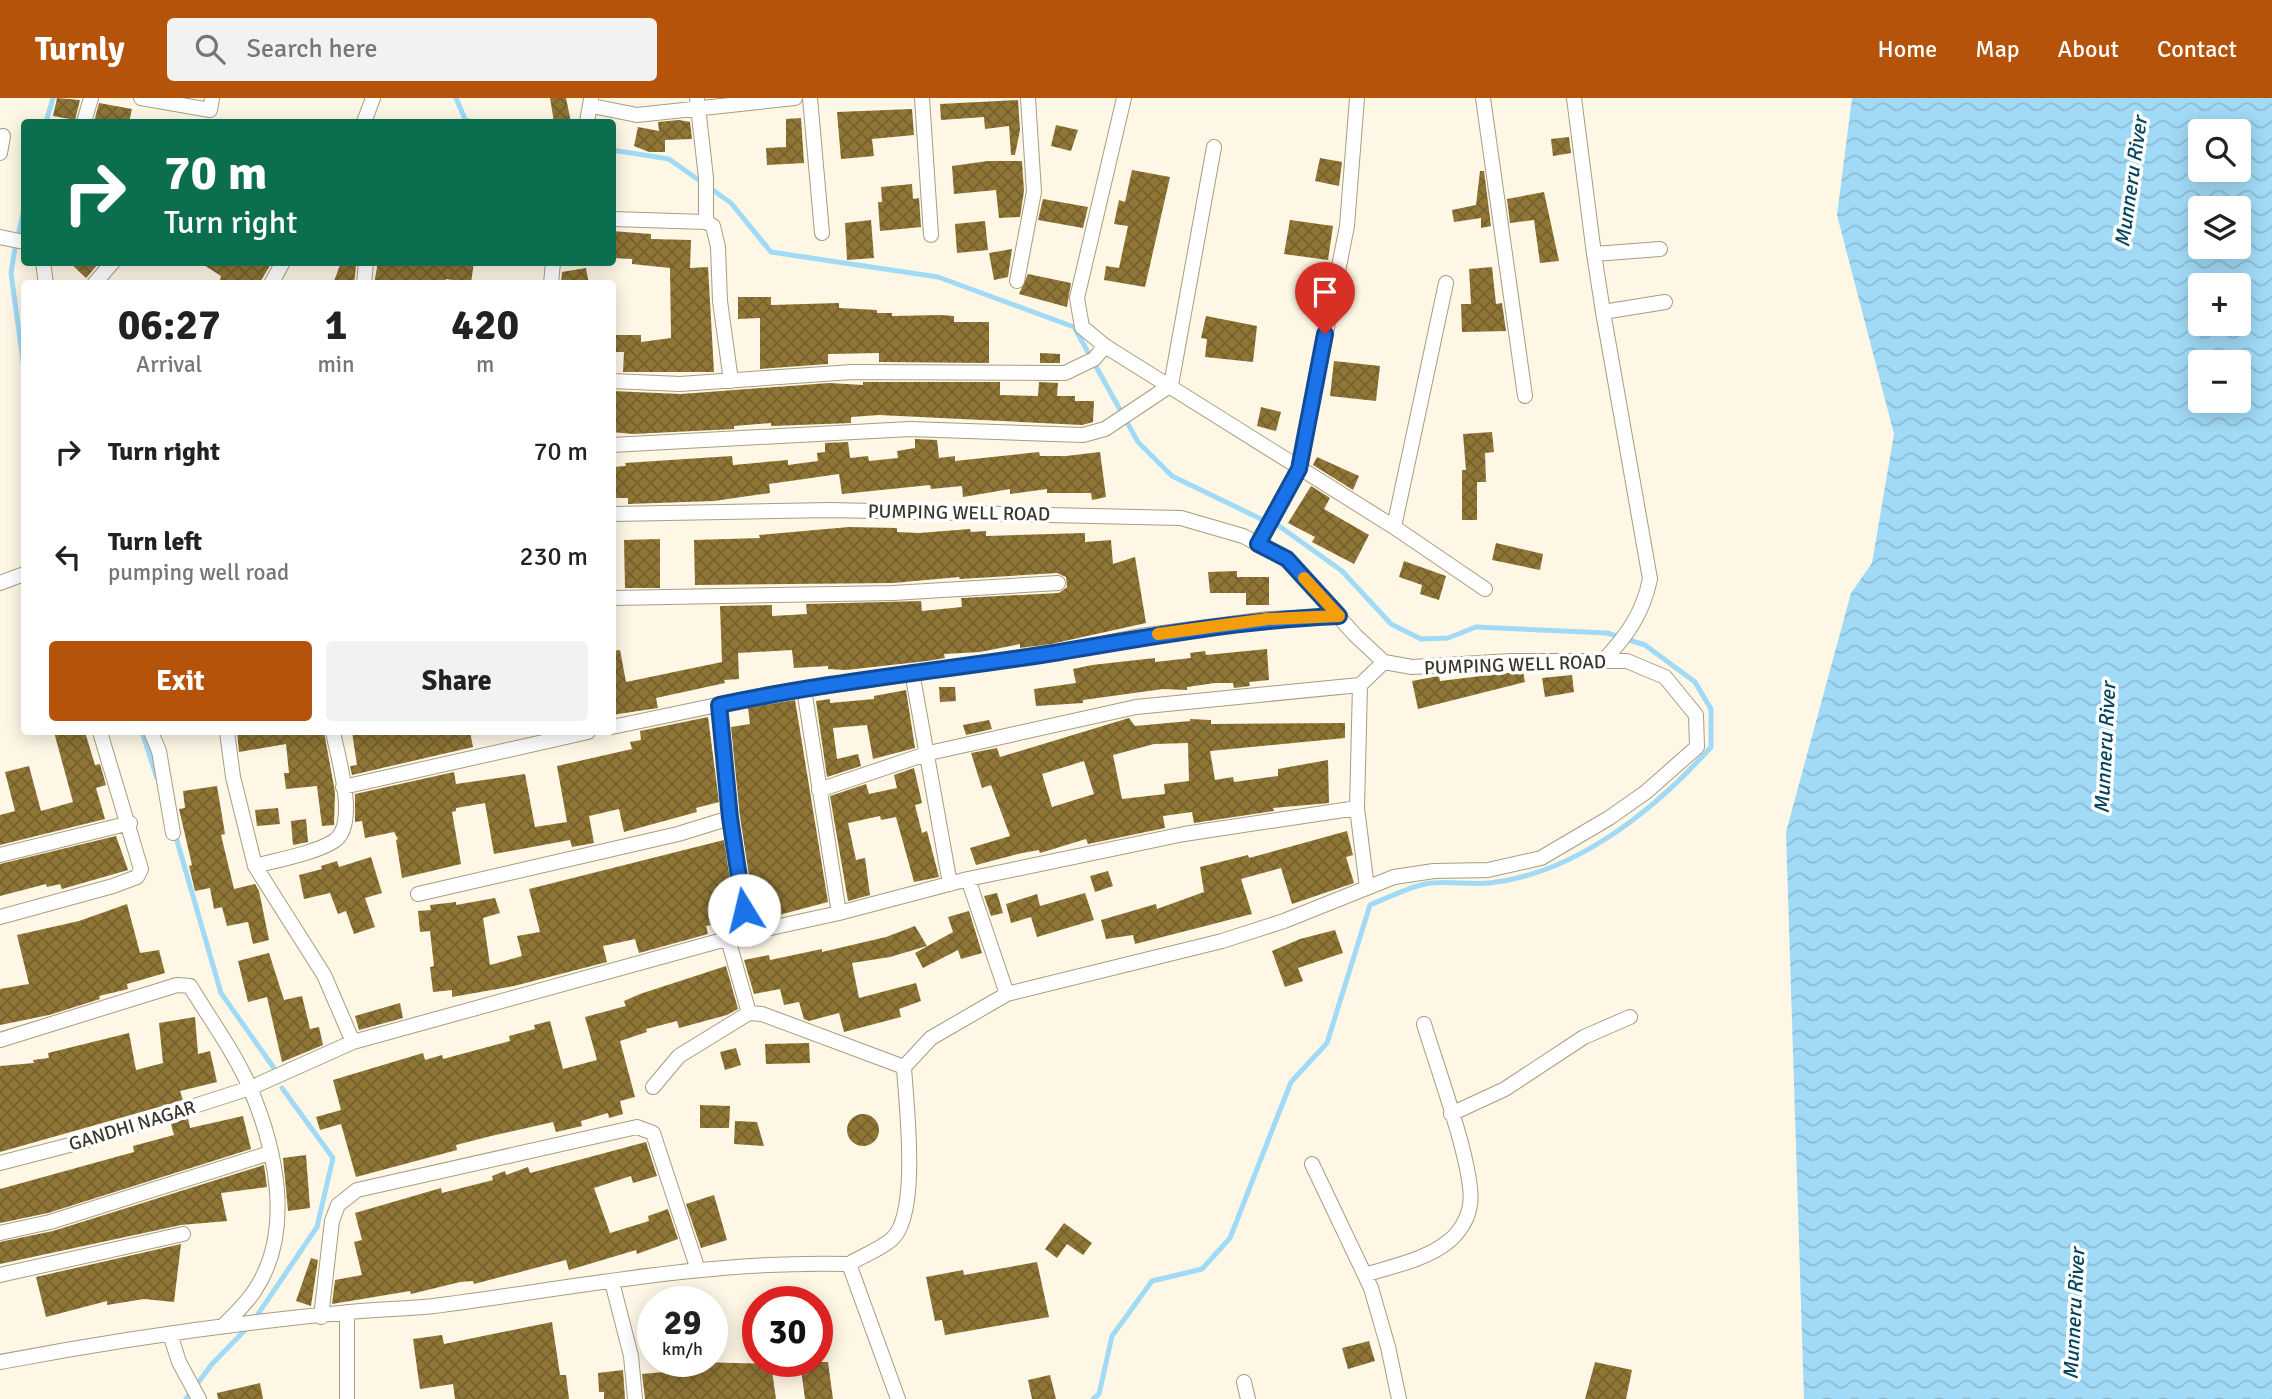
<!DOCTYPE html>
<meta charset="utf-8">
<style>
:root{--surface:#fff;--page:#f2f2f2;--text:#222;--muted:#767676;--accent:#b45309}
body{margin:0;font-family:Signika,sans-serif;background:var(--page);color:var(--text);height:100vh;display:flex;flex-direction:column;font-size:26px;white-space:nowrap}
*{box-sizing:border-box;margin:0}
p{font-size:23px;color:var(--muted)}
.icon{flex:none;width:38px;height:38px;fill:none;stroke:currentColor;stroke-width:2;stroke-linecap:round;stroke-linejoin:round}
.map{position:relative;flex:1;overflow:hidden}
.sheet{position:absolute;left:21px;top:182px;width:595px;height:455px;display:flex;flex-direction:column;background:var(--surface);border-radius:7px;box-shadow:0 4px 18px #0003}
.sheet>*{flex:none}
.guide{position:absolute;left:21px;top:21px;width:595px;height:147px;border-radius:7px;box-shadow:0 4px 18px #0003;background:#0b6e4f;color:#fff;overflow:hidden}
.fabs{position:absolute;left:2188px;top:21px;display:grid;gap:14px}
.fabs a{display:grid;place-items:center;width:63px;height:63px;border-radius:7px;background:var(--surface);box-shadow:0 4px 18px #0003;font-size:35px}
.speed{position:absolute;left:637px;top:1188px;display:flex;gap:14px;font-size:35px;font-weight:700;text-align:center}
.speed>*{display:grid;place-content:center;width:91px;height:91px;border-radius:50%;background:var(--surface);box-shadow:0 4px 18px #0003;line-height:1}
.speed small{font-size:18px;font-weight:400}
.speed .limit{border:10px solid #d22;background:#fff;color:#111}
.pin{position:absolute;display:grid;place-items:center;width:60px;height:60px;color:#fff;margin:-72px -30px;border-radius:50% 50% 50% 0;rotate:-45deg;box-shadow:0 0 7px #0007}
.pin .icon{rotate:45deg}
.me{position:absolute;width:77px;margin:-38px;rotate:351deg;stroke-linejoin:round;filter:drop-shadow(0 0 5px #0008)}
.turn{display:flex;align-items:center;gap:24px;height:147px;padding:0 28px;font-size:32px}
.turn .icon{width:91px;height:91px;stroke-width:2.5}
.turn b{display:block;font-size:49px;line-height:60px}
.eta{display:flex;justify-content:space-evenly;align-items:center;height:119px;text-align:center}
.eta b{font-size:42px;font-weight:700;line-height:49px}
.action{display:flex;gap:14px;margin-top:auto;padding:14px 28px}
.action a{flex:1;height:80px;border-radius:7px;background:var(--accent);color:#fff;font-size:28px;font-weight:700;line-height:80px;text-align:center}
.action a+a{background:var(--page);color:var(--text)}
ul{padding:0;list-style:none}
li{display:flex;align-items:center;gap:21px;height:105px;padding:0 28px}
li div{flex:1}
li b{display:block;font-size:26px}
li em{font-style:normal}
header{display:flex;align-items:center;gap:42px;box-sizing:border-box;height:98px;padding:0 35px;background:var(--accent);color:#fff}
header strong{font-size:33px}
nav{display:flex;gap:38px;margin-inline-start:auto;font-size:24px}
.search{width:490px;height:63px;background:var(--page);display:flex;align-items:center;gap:18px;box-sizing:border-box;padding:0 24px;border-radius:7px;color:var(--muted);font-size:26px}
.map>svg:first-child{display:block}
.water{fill:url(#water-waves);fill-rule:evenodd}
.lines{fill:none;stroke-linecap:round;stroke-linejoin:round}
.stream{stroke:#a1daf6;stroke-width:5}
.building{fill:url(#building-cross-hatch);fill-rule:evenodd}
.minor-casing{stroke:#a89c82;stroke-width:16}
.minor{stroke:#fff;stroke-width:14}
.route-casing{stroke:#114b97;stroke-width:18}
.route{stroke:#1a73e8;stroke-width:12}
.slow{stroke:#f59e0b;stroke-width:12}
.labels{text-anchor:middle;stroke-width:7;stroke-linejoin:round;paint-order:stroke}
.street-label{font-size:19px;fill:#3b362b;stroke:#fff}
.water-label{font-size:21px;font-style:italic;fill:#05455d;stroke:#fff}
</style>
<header>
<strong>Turnly</strong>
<div class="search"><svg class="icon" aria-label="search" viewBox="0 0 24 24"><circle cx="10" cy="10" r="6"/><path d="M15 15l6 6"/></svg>Search here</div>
<nav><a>Home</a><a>Map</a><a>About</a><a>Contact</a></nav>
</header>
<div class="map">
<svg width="2272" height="1301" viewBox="0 0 2272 1301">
<defs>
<pattern id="water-waves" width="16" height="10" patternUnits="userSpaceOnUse" patternTransform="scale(1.75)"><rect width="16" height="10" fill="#a1daf6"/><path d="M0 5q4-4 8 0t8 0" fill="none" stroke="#8cbcd3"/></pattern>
<pattern id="building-cross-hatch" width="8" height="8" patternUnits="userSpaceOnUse" patternTransform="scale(1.75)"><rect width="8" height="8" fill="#8f7536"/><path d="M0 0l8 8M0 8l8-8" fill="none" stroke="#76612e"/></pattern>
</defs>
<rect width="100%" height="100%" fill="#fef7e6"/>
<path class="water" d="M1852,0h420v1301h-468l-18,-567 65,-239 21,-30 22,-129 -57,-219zM2200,33h38v39h-38zM2200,110h38v39h-38zM2200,187h38v39h-38zM2200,264h38v39h-38z"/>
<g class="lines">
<path class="stream" d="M456,0l9,21 6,3
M46,24l7,-24
M612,52l57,9 62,44 40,49 167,25 136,50 64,115 34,34 89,43
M19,134l5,-23
M15,150l-4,25 13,96
M142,634l15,46
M175,736l46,159 55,78
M254,1222l63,-93 16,-69 -51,-70
M186,1301l26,-35 36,-37
M1093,1301l6,-5 13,-58 40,-55 50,-12 28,-31 61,-156 36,-39 43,-138c17,-7 37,-17 55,-21 20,-4 43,1 64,-1 86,-9 166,-73 222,-136v-38l-16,-27 -50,-37 -38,-12 -131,-6 -28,11 -27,1 -30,-15 -49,-53 -63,-45"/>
</g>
<path class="building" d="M57,0l23,2 -5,20 -22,-4z
M550,0h16l5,24h-17z
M1018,2l2,30 -5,25h-4l-2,-29 -24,3 -1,-12 -43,3 -1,-16z
M99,5l33,6 -3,13h-35z
M912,11l2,26 -42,4 2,17 -33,3 -4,-47z
M801,20l3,45 -37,2 -1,-17 20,-1v-28z
M679,22l11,2 2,17 -27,1v12h-16l-15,-6 4,-19 21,4 -1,-9z
M1056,27l22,5 -7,21 -20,-5z
M1569,39l2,16 -18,3 -2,-17z
M1320,60l22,4 -3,24 -24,-5z
M988,63h34l2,30 -4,26 -21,1 -3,-28 -42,4 -2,-28z
M1132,72l38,7 -25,110 -41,-7 2,-14 13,2 9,-42 -14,-2 5,-24 6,2z
M1480,73h4l7,55 -10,2v-10l-27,4 -2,-12 24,-5z
M912,86l1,15 6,-1 2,29 -41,4 -2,-29h4l-1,-15z
M1544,94l15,69 -19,2 -6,-43 -24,3 -3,-24z
M1043,101l45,8 -5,21 -45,-8z
M871,122l3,38 -27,2 -2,-37z
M1290,122l43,6 -5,34 -44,-6z
M985,123l3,29 -31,3 -2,-29z
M612,133l39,3v5l40,1 -1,28 18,-1 6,105h-91l1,-20h-12v-17h29v7l30,-4 -1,-70 -38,-4v-5l-20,-1z
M1012,151l-4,28 -14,3 -5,-27z
M69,164h31l-14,16z
M199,164h73l-13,22h-40l2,-8z
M341,164l15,4 -2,18h-21z
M378,164h96l-3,21 -25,-4v5h-72z
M1492,169l4,37 6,-1 4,28 -44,1 -1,-28h10l-2,-35z
M586,170l3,16h-28l1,-12z
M1028,176l43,9 -4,24 -48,-13z
M738,199h33v8l68,-2v5l38,2v3h15v3l49,-1 13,1v6h35v41l-110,-1v-9l-51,1v10l-68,5v-51l-22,1z
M1206,218l51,10 -4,36 -48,-5 2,-18 -6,-1z
M1040,255l20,1v9h-20z
M1334,263l46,5 -4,35 -46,-5z
M863,284h137v13l38,1 1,-14 19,1 -1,13h18v5h19l-1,21 -11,3 -203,-10 -28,2v6l-80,3v-3l-37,3v3l-101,5 -21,-2v-41l69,3 148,-11 34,2z
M1261,309l20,5 -5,19 -19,-5z
M1492,334l2,20 -9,1 1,29h-9v38h-15v-50h4l-3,-36z
M915,341l22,1 2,18 16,-2v5l84,-9 1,4h26l34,-4 6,45 -14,3 -1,-7h-44v-4l-37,5v-5l-47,8 -1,-11 -31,3 -1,-4 -88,9 -3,-20 -70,10 1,9 -56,8 -86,3v-6h-16v-31l14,-1 -1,-3 107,-7 1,9 55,-5v5l30,-4 -1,-8 8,-1v-9l23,-1 2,16 18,-2 1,5 29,-3 -1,-7 18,-3z
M1317,359l42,19 -6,14 -40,-25z
M1311,388l19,12 -6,11 45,26 -15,29 -42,-22 3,-5 -27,-14z
M849,429l48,1v4l22,1 51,-4 1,3 15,-1v5l99,-3v9l26,-2 2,24 22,-7 11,66 -95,21 -31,4v-4l-40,8 -36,2 1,4 -18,3 -81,9 -18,-1v-3l-34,2 -2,-18 -54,3 1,26 -15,1 1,3 -69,15 2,10 -46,7v-64l8,-1 6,32 96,-20 -2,-56 52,-1v11l35,-2 -1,-10 115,-3 1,10 40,-4 -1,-9 98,-5 8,-6 -1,-10 -9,-4 -97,6 -1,-2 -66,6 -198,2 -1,-45 66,-2 -1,-3z
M660,441v49h-35l-1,-48z
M1496,445l47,11 -3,16 -48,-10z
M1404,463l42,15 -7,24 -19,-6 2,-9 -23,-8z
M1237,473v6h32v28h-23v-12h-36l-2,-21z
M1267,551l2,31 -20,2 1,4 -16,2 -1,-5h-18l-28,4v3l-24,-1 -80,11v3l-47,3 -2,-17 42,-6 -3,-14 19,-4 63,-7v4l36,-4 -1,-5 15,-2 1,4z
M1523,573l2,11 -107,27 -6,-28 27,-5 1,5z
M1572,577l2,17 -29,5 -3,-19z
M939,589h16l1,14 -16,1z
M906,592l9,58 -42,11 -6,-34 -34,3 4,31 21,-5 3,12 -34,11 -11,-76 14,-2v4l44,-4v-3z
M795,602l33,202 -72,19 -16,-104 -9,-90 19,-3 -2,-16z
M708,619l11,85 -23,6 1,4 -73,20 -5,-23 -30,7 5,27 -22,4 -2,-7 -76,14 -9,-51 -29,5v3l-4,1 9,52 -59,14 -6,-38 2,-1 -4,-7 -29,6 -3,-17 -7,1v-28l99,-22 2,12 69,-10 10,53 32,-5 -10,-56 75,-17 -2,-7 11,-2 -1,-9z
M1129,620l6,8 55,-5v-2l21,1v4l134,-1v15l-135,13 5,29 18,-3 1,5 44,-6v-7l50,-9 1,43 -56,5 1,3 -80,12 -2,-11 -29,4 2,12 -77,16 -2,-5 -46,14 -1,-3 -17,3 -46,12 -6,-17 40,-12 -19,-51 -9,3 -11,-35 26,-5 3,9zM1188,645l1,38 -25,3 1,10 -43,5 -9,-44 41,-11zM1084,663l10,33 -42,13 -10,-33z
M989,622l3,9 -26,6 -3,-10z
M54,634h31l10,33 5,-1 6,21 -10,3 9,31 -105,26v-30l15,-4 -10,-39 24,-6 12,45 32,-9z
M237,634h87l11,60 -1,33 -12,1 -5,-40 -31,3 -2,-16h5l-3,-29 -47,8z
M352,634h118l3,15 -121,28 -2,-9 7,-1z
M914,670l8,35 -7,2 7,28 5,-2 12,46 -25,5 -18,-65 -15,3 -1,-4 -32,7 8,37 9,-2 5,37 -22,6 -18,-105 36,-12 3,10 28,-6 -3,-13z
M217,688l8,48 -4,1 13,54 21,-5 4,7 10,49 -16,4 -5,-22 -21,4 -5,-19 -8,2 -4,-21 -15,3 -6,-25 3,-1 -13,-56 6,-1 -2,-17z
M278,710l2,16 -23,2 -2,-16z
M306,721l2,23 -15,3 -2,-24z
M1347,733l6,24 -7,2 8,26 -62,21 -11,-36 -40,11 11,35 -117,30 -2,-9 -27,4 -5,-19 55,-16 1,5 47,-17 -4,-25 48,-12 1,3z
M116,738l12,34 -66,19 -2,-5 -13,3 -1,-3 -46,12v-32z
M724,742l12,80 -30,6 2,8 -69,19 -4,-14 -32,7 4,16 -93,24 -62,11v-7l-19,2 -3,-25 4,-1 -4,-35 -10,1 -2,-21 13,-1 -1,-5 26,-3v3l39,-7 5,15 -17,5 7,47 32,-9 -5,-20 23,-4 -11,-43z
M371,759l11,36 -17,5 10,29 -21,7 -8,-23 -8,3 -8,-21 -26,6 -5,-24 23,-6 -1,-3 16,-5 2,6z
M1108,773l5,15 -18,6 -5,-16z
M997,795l6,20 -12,3 -7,-20z
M1085,795l9,27 -57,17 -6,-20 -20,6 -5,-19 31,-10 3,12z
M127,806l13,49 19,-3 6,23 -38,11 1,5 -29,7 1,3 -51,16 -49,10v-36l29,-5 -12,-49 62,-14z
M969,813l13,42 -21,6 -3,-9 -35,18 -8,-15 38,-21 -5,-15z
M915,828l12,20 -37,11 -38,6 7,35 57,-15 5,18 -22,8 2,8 -57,15 -5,-19 -30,8 -5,-2 -5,-17 -15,3 -4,-16 -26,5 -10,-34 25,-5 1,5 52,-11v3l64,-15z
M1335,832l8,23 -45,15 5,13 -18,6 -13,-36 28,-12z
M269,855l15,47 18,-4 8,33 9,-2 4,18 -41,17 -15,-65 -19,5 -10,-41z
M726,868l12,43 -11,6 -48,13 -2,-7 -31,8 1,3 -27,9 15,56 -15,4 3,13 -14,4 -1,-5 -27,8 1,5 -26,6 -3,-10 -62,14 -35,9 1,5 -101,27 -15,-53 -21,6 -4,-13 25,-7 -8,-30 90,-27 2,7 17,-5 1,4 67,-18 -1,-5 26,-7 -1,-4 16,-4 13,48 34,-9 -12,-43 41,-11 -2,-5 16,-7z
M400,905l3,15 -44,12 -4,-14z
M195,919l3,37 12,-3 7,31 -37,9 3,9 -17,5 -166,47v-86l34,-3 -1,-3 16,-2 -1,-5 81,-20 7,37 27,-7 -4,-40z
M809,945l1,20 -44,1 -1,-20z
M736,950l5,17 -16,5 -5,-18z
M700,1007l30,1 -1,22h-29z
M847 1032a16 16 0 1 1 32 0a16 16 0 1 1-32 0Z
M243,1018l8,33 -203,64 -48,10v-34l134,-37 -1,-6 41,-11 -3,-11 17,-6 2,10z
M735,1023l22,1 7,24 -30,-2z
M646,1044l11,34 -24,7 -2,-7 -37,12 16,45 39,-12 -1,-5 20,-7 10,30 -41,15 -1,-4 -67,20 -3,-10 -92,24 -1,-3 -13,1 -49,12 -1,-3 -78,13 3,-24 27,-5 -8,-33 8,-2 -7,-27 86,-25 1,5 51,-13 -1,-4 13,-5 1,4 22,-8 2,6z
M306,1057l4,53 -22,3 -5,-53z
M264,1067l3,22 -46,6 6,28 -46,4 -181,39v-22l53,-11z
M714,1097l13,45 -26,8 -15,-44z
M1064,1125l28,20 -9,12 -16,-11 -10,14 -12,-9z
M181,1146l-7,58 -30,-3 -37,6v-4l-61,16 -10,-40z
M311,1160l7,2 -7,46 -15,-5z
M1037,1164l12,55 -104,18 -3,-15 -7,1 -9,-44 37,-7 1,5z
M552,1224l8,53h6l3,24h-114l-2,-15 -33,5 -7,-50 29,-4 2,9z
M1369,1243l6,20 -27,8 -6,-21z
M696,1264l75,2 5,35h-131l-3,-25 55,-5z
M800,1264h28l5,37h-28z
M1595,1264l37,8 -6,29h-41z
M623,1272l2,29h-21v-7h-5l-1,-19z
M1050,1277l6,24h-24l-4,-19z
M260,1285l3,16h-45l-1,-6z"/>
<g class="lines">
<defs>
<path id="minor" d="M141,0l69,12 2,-12
M697,0l9,80v44
M810,0l12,135
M922,0l9,137
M1124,0l-47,200 5,29 23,19 289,181
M1483,0l42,298
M1574,0l20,156 66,-5
M592,8l45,9 158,-17
M84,24l7,-24
M364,24l9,-24
M587,24l4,-23
M0,55l3,-17
M612,121l94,3 7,4 5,21 2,54 11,80
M0,139l24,5
M1594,156l9,58 62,-10
M43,164l3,22
M1017,183l17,-89 -6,-94
M1446,185l-52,244 91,62
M94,186l19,-22
M271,186l12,-22
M364,186l2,-22
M551,186l2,-22
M612,283l68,3 172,-12 213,1 29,-14 11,-13
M612,347l298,-16 173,6 22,-6 66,-44 43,-238
M612,416l218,-4 351,8 62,18 44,23 68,76 29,27 28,5 99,-6h116l38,16 31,38 1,32 -51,45 -37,26 -68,40 -53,12 -54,1 -40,6 -110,44 -62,20 -215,53 -76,44 -27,29c2,36 16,147 -12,172 -11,10 -30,17 -43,25
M1258,446l41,-75 48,-243 10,-128
M0,485l24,-9
M612,500l281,-5 165,-10
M1603,563c24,-25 40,-48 47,-82l-47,-267
M912,574l38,212
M1360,587l-3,123 10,80
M804,591l35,224
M719,607l11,113 18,115
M612,629l153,-32 295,-43 80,-16 128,-17 71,-3
M151,634l8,19 14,82
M227,634l6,45 22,89 69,109 29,67
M343,689l245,-55
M819,692l110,-37 207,-46 224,-22 24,-23
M0,757l130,-32
M255,768c22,-6 61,-13 79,-25 25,-16 4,-83 -1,-109
M968,781l39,115
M418,796l260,-60 52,-16
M0,819l113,-31 24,-9 4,-8 -41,-137
M728,841l21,74 13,1 142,53
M0,942l177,-55 13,1c20,33 45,67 60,102 26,61 44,143 5,202 -8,13 -21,25 -32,36
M653,989l26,-31 70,-43
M1451,1016l54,-25 79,-52 46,-20
M0,1065l89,-23 161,-52 103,-46 395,-109 91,-20 129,-34 216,-45 173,-26
M1312,1066l59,124 17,59 11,52
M0,1135l50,-11 220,-69
M0,1177l183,-41
M1365,1177c27,-9 61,-15 84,-34 10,-8 19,-22 21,-36 6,-33 -35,-143 -46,-181
M612,1184l19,74 4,43
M347,1214v87
M321,1219l11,-96 6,-16 19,-15 280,-63 16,6 45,137
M170,1236l9,28 20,37
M0,1264c116,-22 233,-39 350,-50 28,-3 57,-3 84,-6 138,-18 276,-46 415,-42l49,135
M1244,1284l4,17"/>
</defs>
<use href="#minor" class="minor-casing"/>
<use href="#minor" class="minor"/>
</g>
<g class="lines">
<defs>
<path id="route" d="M744,812l-14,-92 -11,-113c113,-24 227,-35 341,-53 93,-16 184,-32 279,-36l-52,-57 -29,-15 41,-75 26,-135"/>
</defs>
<use href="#route" class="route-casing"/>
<use href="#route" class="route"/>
<path class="slow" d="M1158,536l110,-15 71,-3 -35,-38"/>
</g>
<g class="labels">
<g class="street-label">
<text transform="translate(959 414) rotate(1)" y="7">PUMPING WELL ROAD</text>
<text transform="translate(1515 566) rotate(-2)" y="7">PUMPING WELL ROAD</text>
<text transform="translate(132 1027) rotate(-17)" y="7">GANDHI NAGAR</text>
</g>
<g class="water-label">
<text transform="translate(2131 84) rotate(-82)" y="7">Munneru River</text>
<text transform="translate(2105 650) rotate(-87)" y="7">Munneru River</text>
<text transform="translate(2074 1216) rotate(-87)" y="7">Munneru River</text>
</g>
</g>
</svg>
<div class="fabs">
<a><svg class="icon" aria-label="search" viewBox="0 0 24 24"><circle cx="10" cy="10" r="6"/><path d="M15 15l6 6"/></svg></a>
<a><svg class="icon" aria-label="layers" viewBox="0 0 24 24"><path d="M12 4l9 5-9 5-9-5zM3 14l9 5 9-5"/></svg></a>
<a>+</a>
<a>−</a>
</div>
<div class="speed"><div>29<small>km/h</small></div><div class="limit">30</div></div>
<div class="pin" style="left:1325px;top:236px;background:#d93025"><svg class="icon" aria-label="arrive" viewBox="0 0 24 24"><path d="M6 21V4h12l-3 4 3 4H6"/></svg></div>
<svg class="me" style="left:744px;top:812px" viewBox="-20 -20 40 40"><circle r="19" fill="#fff"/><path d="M0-13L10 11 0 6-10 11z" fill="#1a73e8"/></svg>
<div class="guide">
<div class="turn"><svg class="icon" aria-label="right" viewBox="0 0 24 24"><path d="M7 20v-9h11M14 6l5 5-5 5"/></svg><div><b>70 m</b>Turn right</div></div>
</div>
<section class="sheet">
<div class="eta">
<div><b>06:27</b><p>Arrival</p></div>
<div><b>1</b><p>min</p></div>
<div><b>420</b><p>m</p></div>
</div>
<ul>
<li><svg class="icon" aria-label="right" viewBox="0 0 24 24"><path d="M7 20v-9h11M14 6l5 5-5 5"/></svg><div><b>Turn right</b></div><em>70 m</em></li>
<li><svg class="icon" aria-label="left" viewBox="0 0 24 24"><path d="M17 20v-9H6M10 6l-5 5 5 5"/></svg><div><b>Turn left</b><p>pumping well road</p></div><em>230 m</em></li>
</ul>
<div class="action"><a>Exit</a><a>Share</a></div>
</section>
</div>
